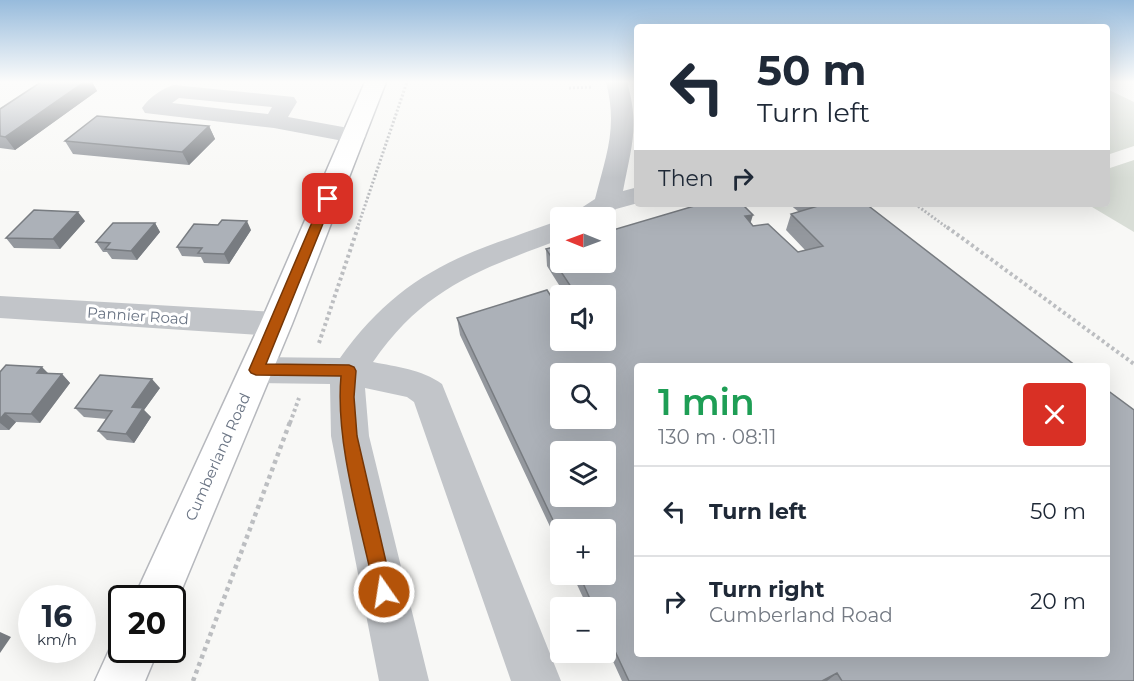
<!DOCTYPE html>
<meta charset="utf-8">
<style>
:root{--surface:#fff;--page:#f2f2f3;--text:#1f2937;--muted:#747a83;--line:#e0e1e3}
body{margin:0;font-family:Montserrat,sans-serif;background:var(--page);color:var(--text);height:100vh;display:flex;flex-direction:column;font-size:22px;white-space:nowrap}
*{box-sizing:border-box;margin:0}
p{font-size:20px;color:var(--muted)}
.icon{flex:none;width:33px;height:33px;fill:none;stroke:currentColor;stroke-width:2;stroke-linecap:round;stroke-linejoin:round}
.map{position:relative;flex:1;overflow:hidden}
.panel{position:absolute;left:634px;top:363px;width:476px;height:294px;display:flex;flex-direction:column;background:var(--surface);border-radius:6px;box-shadow:0 6px 24px #0002}
.panel>*{flex:none}
.top-card{position:absolute;left:634px;top:24px;width:476px;height:183px;border-radius:6px;box-shadow:0 6px 24px #0002;background:#fff;color:var(--text);overflow:hidden}
.needle{width:39px;rotate:271deg}
.fabs{position:absolute;left:550px;top:207px;display:grid;gap:12px}
.fabs a{display:grid;place-items:center;width:66px;height:66px;border-radius:6px;background:var(--surface);box-shadow:0 6px 24px #0002;font-size:30px}
.speed{position:absolute;left:18px;top:585px;display:flex;gap:12px;font-size:30px;font-weight:700;text-align:center}
.speed>*{display:grid;place-content:center;width:78px;height:78px;border-radius:50%;background:var(--surface);box-shadow:0 6px 24px #0002;line-height:1}
.speed small{font-size:15px;font-weight:400}
.speed .limit{border:3px solid #111;border-radius:9px;background:#fff;color:#111}
.pin{position:absolute;display:grid;place-items:center;width:51px;height:51px;color:#fff;margin:-26px;border-radius:12px;box-shadow:0 3px 9px #0006}
.me{position:absolute;width:66px;margin:-33px;rotate:347deg;stroke-linejoin:round;filter:drop-shadow(0 0 4px #0008)}
.turn{display:flex;align-items:center;gap:21px;height:126px;padding:0 24px;font-size:27px}
.turn .icon{width:78px;height:78px;stroke-width:2.5}
.turn b{display:block;font-size:42px;line-height:51px}
.then{display:flex;align-items:center;height:57px;padding:0 24px;background:#0003;gap:12px;font-size:22px}
.round{display:grid;place-items:center;flex:none;width:63px;height:63px;border-radius:6px;background:var(--page)}
.headline{display:flex;align-items:center;justify-content:space-between;height:102px;padding:0 24px}
h1{font-size:36px;font-weight:600;line-height:45px;color:#1e9e55}
ul{padding:0;list-style:none}
li{display:flex;align-items:center;gap:18px;height:90px;padding:0 24px;border-top:2px solid var(--line)}
li div{flex:1}
li b{display:block;font-size:22px}
li em{font-style:normal}
.map>svg:first-child{display:block}
.green{fill:#d9ded7}
.lines{fill:none;stroke-linecap:round;stroke-linejoin:round}
.major-casing{stroke:#b6b8bd;stroke-width:3}
.path-far2{stroke:#bcbec1;stroke-width:3;stroke-dasharray:2 2;stroke-linecap:butt}
.path-far1{stroke:#bcbec1;stroke-width:4;stroke-dasharray:3 3;stroke-linecap:butt}
.path{stroke:#bcbec1;stroke-width:4.5;stroke-dasharray:4 4;stroke-linecap:butt}
.minor{fill:#c2c5c9;fill-rule:evenodd}
.major{fill:#fff;fill-rule:evenodd}
.wall{fill:#94989e}
.shaded-wall{fill:#787c81}
.building{fill:#acb1b8;stroke:#787c81;stroke-width:1.5;fill-rule:evenodd}
.route{fill:#b45309;stroke:#753606;stroke-width:1.5}
.labels{text-anchor:middle;stroke-width:6;stroke-linejoin:round;paint-order:stroke}
.street-label{font-size:15px;fill:#6a7484;stroke:#fff}
</style>
<div class="map">
<svg width="1134" height="681" viewBox="0 0 1134 681">
<rect width="100%" height="100%" fill="#f8f8f6"/>
<path class="green" d="M1107,89l27,13v44l-27,9z
M1134,160v72l-47,-28h20v-35z"/>
<g class="lines">
<defs>
<path id="major" d="M365,82h21l-94,242 -120,289v-15h-38l126,-274z
M122,631v19h36l-13,31h-50l22,-48z"/>
</defs>
<use href="#major" class="major-casing"/>
<path class="path-far2" d="M569,88l23,-1
M915,204l34,25
M357,229l50,-147"/>
<path class="path-far1" d="M947,227l187,137
M319,343l39,-116
M290,423l9,-25"/>
<path class="path" d="M193,681l97,-259"/>
<path class="minor" d="M606,82h21c13,44 4,66 -4,109l15,-4v16l-22,6 -12,9h-32l3,-6 20,-13c11,-44 23,-71 11,-117z
M174,85l120,12 3,5 -9,15 66,12 8,2 4,5 -4,5 -8,2 -80,-15 -129,-15 -3,-5c7,-10 20,-20 32,-23zM179,98l93,9 -4,7 -96,-11z
M561,220v19c-81,31 -136,48 -188,123 24,5 48,7 69,22l119,297h-50l-97,-279 -7,-5 -42,-9 4,48 60,245h-50l-48,-245 -1,-52 -74,-1 -12,-4 -5,-9 5,-9 12,-4 84,1c47,-66 97,-96 173,-121 16,-6 32,-12 48,-17z
M0,296l276,16 11,4 5,8 -5,8 -11,4 -276,-18z"/>
<use href="#major" class="major"/>
</g>
<path class="wall" d="M41,82h51l5,9 -82,59 -15,-2v-39z
M209,126l6,13 -26,26 -116,-11 -8,-13z
M789,204h77l268,477h-512l-16,-35v-38h-18l-16,-34h34l-45,-44v20l-101,-215 -3,-17 104,22 45,-44h-40l-19,-30 -1,-17 204,-26 3,3 45,26 7,-2 -19,-20 5,-16 8,-2z
M85,221l-25,28 -46,-1 -8,-10z
M155,223l5,9 -23,28 -25,-1 -5,-7h-4l-7,-10z
M251,230l-22,34 -25,-1 -3,-6 -19,-1 -5,-9z
M0,372l62,2 8,9 -30,40 -24,-1 -7,8h-9z
M160,388l-16,22 7,7 -17,26 -27,-3 -9,-9 9,-12 -23,-2 -9,-9z"/>
<path class="shaded-wall" d="M84,82h8l5,9 -82,59 -10,-13z
M209,126l6,13 -26,26 -7,-13z
M78,212l7,9 -25,28 -7,-10z
M753,215l-5,16 -3,-15z
M247,221l4,9 -22,34 -5,-10z
M155,223l5,9 -23,28 -6,-9z
M42,367l9,9 -14,-3z
M62,374l8,9 -30,40 -9,-9z
M152,379l8,9 -16,22 7,7 -17,26 -8,-9 6,-27z
M5,413l11,9 -7,8 -9,-7v-4z
M0,632l11,5 -11,16z
M837,673l-10,8h-5z"/>
<path class="building" d="M41,82h43l-79,55 -5,-1v-27z
M97,116l112,10 -27,26 -117,-11z
M701,204h41l11,11 -8,1 8,10 15,-2 30,28 25,-6 -32,-32 27,-8 -3,-2h51l210,162h-438v288h469v-264l27,20v271h-292l-5,-8 -15,8h-193l-23,-49v-24h-12l-15,-34h27v-44h-45v7l-104,-219 90,-28 14,22v28h45v-44h-29l-31,-47 15,-4v17h45v-30zM561,374h45v44h-45zM561,452h45v44h-45z
M34,210l44,2 -25,27 -47,-1z
M222,220l25,1 -23,33 -26,-1 4,-5 -25,-1 17,-23 24,1z
M113,223h42l-24,28 -26,-2 5,-6 -14,-1z
M6,365l36,2 -5,6 25,1 -31,40 -26,-1 -5,6v-47z
M100,375l52,4 -20,28 11,1 -17,26 -28,-3 14,-20 -37,-3z"/>
<linearGradient id="sky" x2="0" y2="1"><stop stop-color="#97bbdc"/><stop offset="0.46" stop-color="#fcfcfb"/><stop offset="1" stop-color="#fcfcfb" stop-opacity="0"/></linearGradient>
<rect width="1134" height="178" fill="url(#sky)"/>
<path class="route" d="M328,195l5,4 -67,165 83,1 5,2 2,4 -2,26 3,39 36,156 -2,6 -7,3 -6,-3 -3,-6c-14,-66 -40,-149 -34,-216l-85,-1 -5,-2 -2,-3 73,-171z"/>
<g class="labels">
<g class="street-label">
<text transform="translate(138 316) rotate(4)" y="5">Pannier Road</text>
<text transform="translate(218 457) rotate(-66)" y="5">Cumberland Road</text>
</g>
</g>
</svg>
<div class="fabs">
<a><svg class="needle" viewBox="-14 -14 28 28"><path d="M0-13l5 13h-10z" fill="#e53935"/><path d="M0 13l5-13h-10z" fill="#747a83"/></svg></a>
<a><svg class="icon" aria-label="sound" viewBox="0 0 24 24"><path d="M4 9h4l5-4v14l-5-4H4zM17 9q2 3 0 6"/></svg></a>
<a><svg class="icon" aria-label="search" viewBox="0 0 24 24"><circle cx="10" cy="10" r="6"/><path d="M15 15l6 6"/></svg></a>
<a><svg class="icon" aria-label="layers" viewBox="0 0 24 24"><path d="M12 4l9 5-9 5-9-5zM3 14l9 5 9-5"/></svg></a>
<a>+</a>
<a>−</a>
</div>
<div class="speed"><div>16<small>km/h</small></div><div class="limit">20</div></div>
<div class="pin" style="left:328px;top:199px;background:#d93025"><svg class="icon" aria-label="arrive" viewBox="0 0 24 24"><path d="M6 21V4h12l-3 4 3 4H6"/></svg></div>
<svg class="me" style="left:384px;top:592px" viewBox="-20 -20 40 40"><circle r="17" fill="#b45309" stroke="#fff" stroke-width="3"/><path d="M0-11L8 9 0 5-8 9z" fill="#fff"/></svg>
<div class="top-card">
<div class="turn"><svg class="icon" aria-label="left" viewBox="0 0 24 24"><path d="M17 20v-9H6M10 6l-5 5 5 5"/></svg><div><b>50 m</b>Turn left</div></div>
<div class="then">Then<svg class="icon" aria-label="right" viewBox="0 0 24 24"><path d="M7 20v-9h11M14 6l5 5-5 5"/></svg></div>
</div>
<section class="panel">
<div class="headline"><div><h1>1 min</h1><p>130 m · 08:11</p></div><a class="round" style="background:#d93025;color:#fff"><svg class="icon" aria-label="close" viewBox="0 0 24 24"><path d="M6 6l12 12M18 6L6 18"/></svg></a></div>
<ul>
<li><svg class="icon" aria-label="left" viewBox="0 0 24 24"><path d="M17 20v-9H6M10 6l-5 5 5 5"/></svg><div><b>Turn left</b></div><em>50 m</em></li>
<li><svg class="icon" aria-label="right" viewBox="0 0 24 24"><path d="M7 20v-9h11M14 6l5 5-5 5"/></svg><div><b>Turn right</b><p>Cumberland Road</p></div><em>20 m</em></li>
</ul>
</section>
</div>
